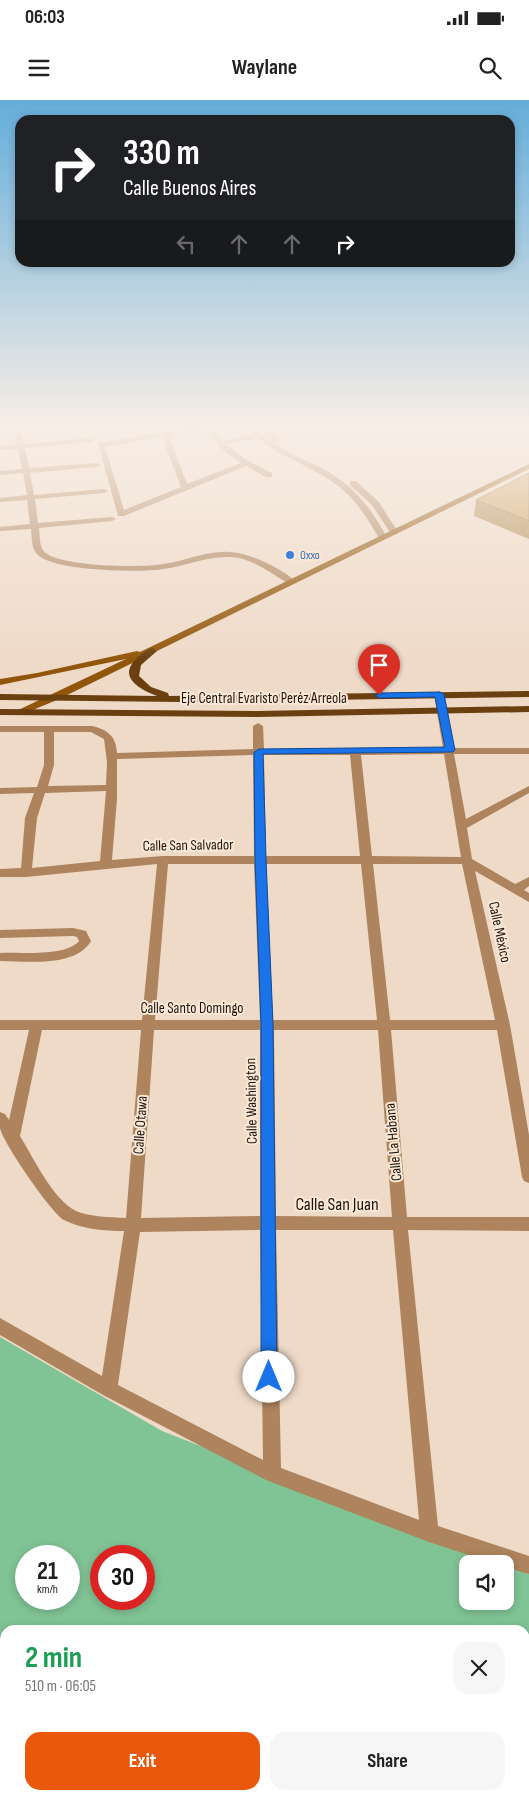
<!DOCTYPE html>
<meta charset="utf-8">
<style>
:root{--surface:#fff;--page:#f6f6f6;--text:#222;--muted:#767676;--accent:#ea580c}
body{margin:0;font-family:"Sofia Sans Condensed",sans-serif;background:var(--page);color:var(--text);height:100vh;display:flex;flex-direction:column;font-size:19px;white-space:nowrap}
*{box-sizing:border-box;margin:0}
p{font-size:16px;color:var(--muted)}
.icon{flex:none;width:28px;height:28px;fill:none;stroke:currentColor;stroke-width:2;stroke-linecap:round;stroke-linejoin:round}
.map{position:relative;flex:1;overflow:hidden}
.details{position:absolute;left:0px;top:1525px;width:530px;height:175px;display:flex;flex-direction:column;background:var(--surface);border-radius:15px 15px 0 0;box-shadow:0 2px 8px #0003}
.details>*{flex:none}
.banner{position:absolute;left:15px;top:15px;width:500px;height:152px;border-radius:15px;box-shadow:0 2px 8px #0003;background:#202124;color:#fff;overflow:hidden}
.tools{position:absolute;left:459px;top:1455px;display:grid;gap:10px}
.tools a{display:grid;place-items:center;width:55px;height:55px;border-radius:10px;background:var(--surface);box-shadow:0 2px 8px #0003;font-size:25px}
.speed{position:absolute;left:15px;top:1445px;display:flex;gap:10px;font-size:25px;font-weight:700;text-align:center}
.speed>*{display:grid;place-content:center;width:65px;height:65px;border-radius:50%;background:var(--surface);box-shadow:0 2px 8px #0003;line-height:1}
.speed small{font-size:12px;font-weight:400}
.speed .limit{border:8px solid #d22;background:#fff;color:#111}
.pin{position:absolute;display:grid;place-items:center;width:42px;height:42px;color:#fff;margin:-51px -21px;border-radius:50% 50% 50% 0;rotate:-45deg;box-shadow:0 0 5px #0007}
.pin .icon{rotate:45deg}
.me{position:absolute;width:55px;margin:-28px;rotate:0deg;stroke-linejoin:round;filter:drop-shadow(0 0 4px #0008)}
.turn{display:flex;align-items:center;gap:18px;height:105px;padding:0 25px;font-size:22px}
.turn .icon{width:65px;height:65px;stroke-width:2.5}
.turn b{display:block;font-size:35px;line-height:42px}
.lanes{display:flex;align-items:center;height:48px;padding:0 25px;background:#0003;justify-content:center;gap:25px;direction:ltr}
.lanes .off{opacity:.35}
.round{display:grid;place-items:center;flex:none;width:52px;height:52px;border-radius:15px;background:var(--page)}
.head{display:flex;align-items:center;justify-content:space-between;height:85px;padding:0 25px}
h1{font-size:30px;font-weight:700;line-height:38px;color:#1e9e55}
.button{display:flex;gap:10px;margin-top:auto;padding:10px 25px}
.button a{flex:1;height:58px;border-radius:15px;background:var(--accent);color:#fff;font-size:20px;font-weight:700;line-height:58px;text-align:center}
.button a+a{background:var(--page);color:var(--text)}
.status{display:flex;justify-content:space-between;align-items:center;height:35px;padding:0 25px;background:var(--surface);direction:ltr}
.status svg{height:14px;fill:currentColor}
header{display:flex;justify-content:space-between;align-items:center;height:65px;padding:0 25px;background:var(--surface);font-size:22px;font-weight:700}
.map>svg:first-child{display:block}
.built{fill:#e7cdb6}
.green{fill:#80c395;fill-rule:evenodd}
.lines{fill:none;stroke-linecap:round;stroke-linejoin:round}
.minor{fill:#ad845d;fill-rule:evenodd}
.secondary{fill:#91560a;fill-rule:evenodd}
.primary{fill:#6a4010;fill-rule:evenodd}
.wall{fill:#ae884a}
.building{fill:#ca9e56;stroke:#8d6f3c}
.route{fill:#1a73e8;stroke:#114b97}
.shop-dot{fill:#3f7fe0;stroke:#fce8d5;stroke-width:2}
.labels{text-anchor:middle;stroke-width:4;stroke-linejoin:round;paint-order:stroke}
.far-shop-label{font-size:12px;fill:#366cbe;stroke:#fce8d5;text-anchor:start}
.street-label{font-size:15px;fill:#1d1610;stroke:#fce8d5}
.near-street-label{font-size:18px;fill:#1d1610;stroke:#fce8d5}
</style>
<div class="status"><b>06:03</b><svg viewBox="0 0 49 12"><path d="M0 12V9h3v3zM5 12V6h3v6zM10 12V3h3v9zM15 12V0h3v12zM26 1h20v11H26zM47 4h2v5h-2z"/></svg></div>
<header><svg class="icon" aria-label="menu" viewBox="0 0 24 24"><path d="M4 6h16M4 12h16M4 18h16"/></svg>Waylane<svg class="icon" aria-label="search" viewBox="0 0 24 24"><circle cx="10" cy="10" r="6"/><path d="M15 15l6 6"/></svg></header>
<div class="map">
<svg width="529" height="1700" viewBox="0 0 529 1700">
<rect width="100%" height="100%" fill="#efdac8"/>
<path class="built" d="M474,325h55v8z"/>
<path class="green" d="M0,1237l162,94 340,133h-34v37h37v-36l24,9v226h-529zM26,1456h43v43h-43zM101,1456h43v43h-43zM5,1530h520v165h-520z"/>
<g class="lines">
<path class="minor" d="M14,325h7l3,19 66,-6 4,2 -4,2 -65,6 4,20 68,-5 4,2 -4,2 -67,6 4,22 70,-6 4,2 -4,2 -69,6 3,24 74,-6 4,2 -4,2 -73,7c1,7 0,16 4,22 10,17 100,18 120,14 23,-3 44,-14 68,-12 19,1 52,17 65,30l-7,2c-18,-11 -37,-26 -58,-27 -24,-1 -45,9 -68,12 -22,4 -113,2 -126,-15 -6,-6 -5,-17 -6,-25l-31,2v-4l30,-3 -3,-24 -27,2v-4l27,-3 -4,-22 -23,2v-4l22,-2 -4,-20 -18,1v-4l17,-2z
M205,325h6l11,16 32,-6 -8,-10h7c19,22 44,31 69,43 30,16 50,40 65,70l-7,2c-18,-31 -30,-50 -62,-67 -20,-12 -42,-19 -60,-35l-32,6 19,15 27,14v4h-6l-20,-11 -122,50h-6l-20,-73 107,-17zM207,330l16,20 18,13 -54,21 -18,-48zM162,337l19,50 -57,23 -19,-63z
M258,325h7l14,14v4h-6z
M350,381h6l22,20 20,31 -1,2h-6l-19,-29 -22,-20z
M439,591l5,3 9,54h76v6h-75l12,65 63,-33v7l-62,35 5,31 43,25 14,-7v9l-5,4 5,3v9l-54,-31 35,154 19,110v48l-5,-2 -2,-4 -25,-147h-106l16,187h122v14l-121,-1 30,296 91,30v18l-24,-7v-3h-9l-67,-22 -163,-62 -163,-85 -103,-60v-17l102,58 22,-145c-19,0 -43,-2 -60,-11 -13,-7 -62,-79 -64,-92 0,-5 0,-11 0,-16l5,2 4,6 20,-90h-29v-10h142l15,-156 -131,13h-26v-8l21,-1 4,-50 9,-25 -34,1v-6l37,-1 7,-22v-33h-44v-6h92c16,4 24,10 25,27l136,-4v-23l5,-3 5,3 1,23 179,-1 -9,-54zM54,632h37l13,7 3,23 -1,23 -58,1 6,-21zM444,654l17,103 -89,-1 -11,-101zM253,655l1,101h-91l-51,4 5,-61v-40zM264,655h86l10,101h-94zM106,691l-6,70 -68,7 5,-50 8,-25zM168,764h86l6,156h-105zM266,764h95l16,156h-104zM373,764h89l33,156h-105zM42,930h99l-15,188c-16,-1 -36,-1 -50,-7 -23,-11 -43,-54 -56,-75zM154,930h106v186l-119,2zM274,930h104l14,187 -116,-1zM260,1130l3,230 -145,-75 22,-153zM276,1130h117l26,290 -138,-52z
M73,828l13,3 5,10c-16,27 -64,20 -91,20v-8c20,-1 66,4 79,-12l-2,-4 -4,-1 -73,2v-8z"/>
<path class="secondary" d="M529,364v5l-472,231 -34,14 -4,1 -5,-3 112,-53 -126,26v-6l37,-6 100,-22 3,1z"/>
<path class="primary" d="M152,548l5,3 -16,14 -2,11 12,11 17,6 1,3 360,-5v6l-349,5 -180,-2v-6l157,2c-16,-6 -39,-18 -22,-36 5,-5 11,-10 17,-12z
M529,606v6l-272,5 -257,-2v-6l257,2z"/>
</g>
<path class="wall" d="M529,373v66l-55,-23 2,-16z"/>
<path class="building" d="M529,373v48l-53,-21z"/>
<linearGradient id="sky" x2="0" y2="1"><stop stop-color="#64adda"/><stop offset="0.58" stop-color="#f8eee6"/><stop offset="1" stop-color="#f8eee6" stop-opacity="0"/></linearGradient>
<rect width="529" height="563" fill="url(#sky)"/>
<path class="route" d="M439,592l5,2 11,56 -2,2 -190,2 3,105 7,165 4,353 -2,5 -6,2 -5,-2 -3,-5v-353l-6,-165 -1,-107 5,-3 186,-2 -10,-50 -56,1 -4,-3 4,-2z"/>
<circle class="shop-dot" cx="290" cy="455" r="5"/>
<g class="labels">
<g class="far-shop-label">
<text x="300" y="459">Oxxo</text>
</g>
<g class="street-label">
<text x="264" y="603">Eje Central Evaristo Peréz Arreola</text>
<text transform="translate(188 745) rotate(-1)" y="5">Calle San Salvador</text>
<text transform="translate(500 832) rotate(78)" y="5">Calle México</text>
<text x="192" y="913">Calle Santo Domingo</text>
<text transform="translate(251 1001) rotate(-91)" y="5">Calle Washington</text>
<text transform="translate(140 1025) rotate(-86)" y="5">Calle Otawa</text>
<text transform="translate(393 1042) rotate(-95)" y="5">Calle La Habana</text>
</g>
<g class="near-street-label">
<text x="337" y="1110">Calle San Juan</text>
</g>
</g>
</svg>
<div class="tools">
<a><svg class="icon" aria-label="sound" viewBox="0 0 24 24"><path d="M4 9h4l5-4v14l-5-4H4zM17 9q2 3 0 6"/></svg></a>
</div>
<div class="speed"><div>21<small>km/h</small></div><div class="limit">30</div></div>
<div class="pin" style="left:379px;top:595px;background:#d93025"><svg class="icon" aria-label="arrive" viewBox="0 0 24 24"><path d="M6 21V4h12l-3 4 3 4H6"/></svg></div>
<svg class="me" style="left:269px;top:1277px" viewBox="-20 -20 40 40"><circle r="19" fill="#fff"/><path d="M0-13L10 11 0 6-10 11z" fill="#1a73e8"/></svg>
<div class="banner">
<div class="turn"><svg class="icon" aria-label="right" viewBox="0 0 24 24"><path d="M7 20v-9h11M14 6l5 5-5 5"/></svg><div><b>330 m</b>Calle Buenos Aires</div></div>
<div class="lanes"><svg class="icon off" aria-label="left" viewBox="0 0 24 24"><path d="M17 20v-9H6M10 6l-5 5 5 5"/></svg><svg class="icon off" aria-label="ahead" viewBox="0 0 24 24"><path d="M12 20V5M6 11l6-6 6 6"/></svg><svg class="icon off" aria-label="ahead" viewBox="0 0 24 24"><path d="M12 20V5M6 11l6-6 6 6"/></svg><svg class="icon" aria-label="right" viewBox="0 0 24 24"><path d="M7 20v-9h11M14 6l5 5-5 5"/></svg></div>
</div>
<section class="details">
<div class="head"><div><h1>2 min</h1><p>510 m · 06:05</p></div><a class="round"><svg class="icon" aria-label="close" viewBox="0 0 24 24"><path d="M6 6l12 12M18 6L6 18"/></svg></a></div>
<div class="button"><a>Exit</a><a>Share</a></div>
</section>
</div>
